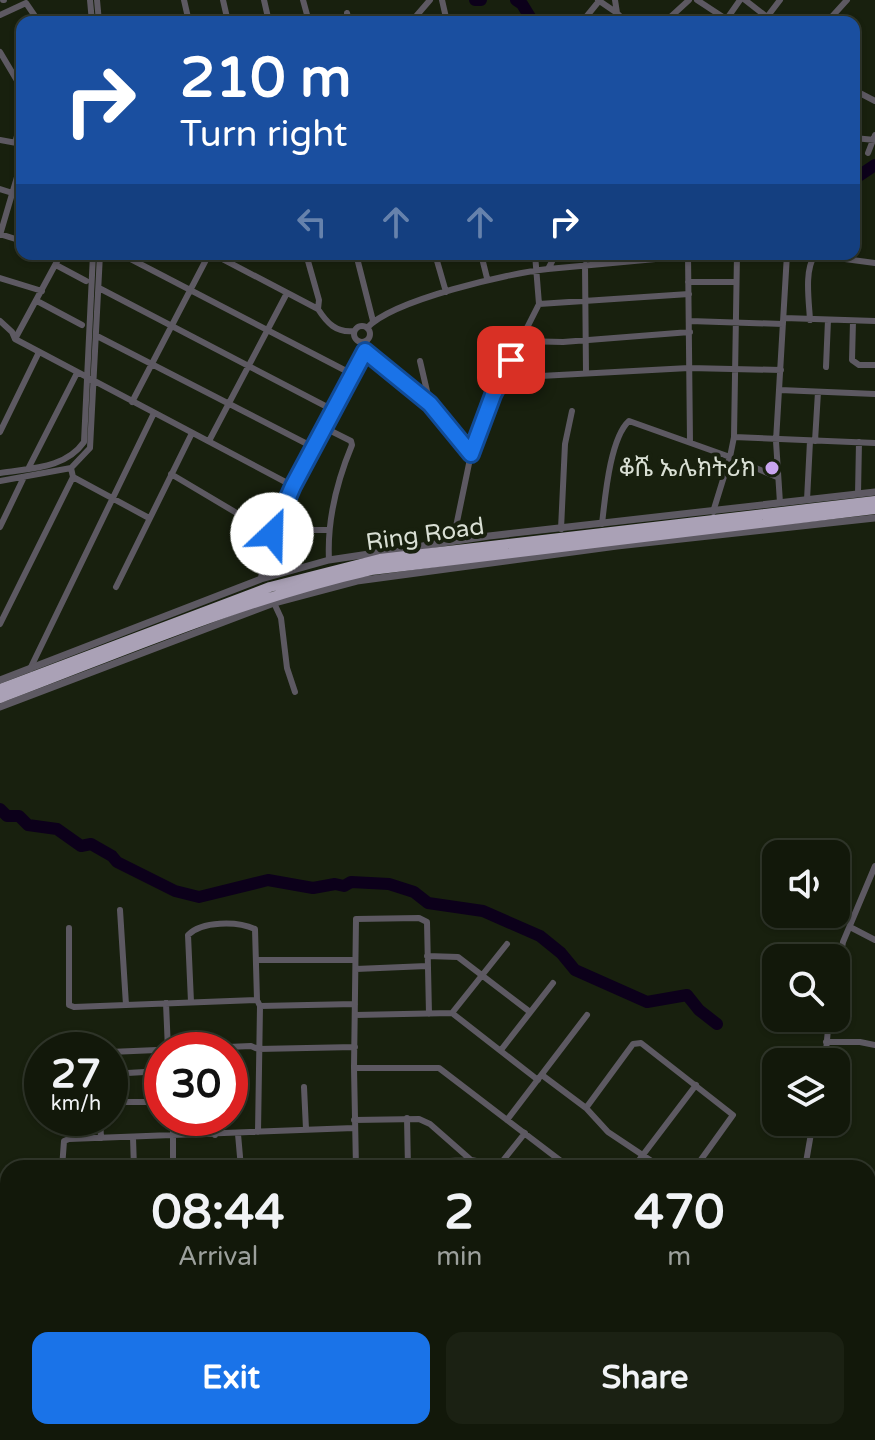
<!DOCTYPE html>
<meta charset="utf-8">
<style>
:root{--surface:#12180a;--page:#1b2113;--text:#f1f3f6;--muted:#9ca09c;--line:#31372b;--accent:#1a73e8}
body{margin:0;font-family:"Varela Round","Noto Sans Ethiopic",sans-serif;background:var(--page);color:var(--text);height:100vh;display:flex;flex-direction:column;font-size:30px;white-space:nowrap}
*{box-sizing:border-box;margin:0}
p{font-size:26px;color:var(--muted)}
.icon{flex:none;width:44px;height:44px;fill:none;stroke:currentColor;stroke-width:2;stroke-linecap:round;stroke-linejoin:round}
.map{position:relative;flex:1;overflow:hidden}
.sheet{position:absolute;left:0px;top:1160px;width:876px;height:280px;display:flex;flex-direction:column;background:var(--surface);border-radius:24px 24px 0 0;box-shadow:0 2px 6px #0004,0 0 0 2px var(--line)}
.sheet>*{flex:none}
.top-card{position:absolute;left:16px;top:16px;width:844px;height:244px;border-radius:16px;box-shadow:0 2px 6px #0004,0 0 0 2px var(--line);background:#1a4fa0;color:#fff;overflow:hidden}
.controls{position:absolute;left:762px;top:840px;display:grid;gap:16px}
.controls a{display:grid;place-items:center;width:88px;height:88px;border-radius:16px;background:var(--surface);box-shadow:0 2px 6px #0004,0 0 0 2px var(--line);font-size:40px}
.speed{position:absolute;left:24px;top:1032px;display:flex;gap:16px;font-size:40px;font-weight:700;text-align:center}
.speed>*{display:grid;place-content:center;width:104px;height:104px;border-radius:50%;background:var(--surface);box-shadow:0 2px 6px #0004,0 0 0 2px var(--line);line-height:1}
.speed small{font-size:20px;font-weight:400}
.speed .limit{border:12px solid #d22;background:#fff;color:#111}
.pin{position:absolute;display:grid;place-items:center;width:68px;height:68px;color:#fff;margin:-34px;border-radius:16px;box-shadow:0 4px 12px #0006}
.me{position:absolute;width:88px;margin:-44px;rotate:24deg;stroke-linejoin:round;filter:drop-shadow(0 0 6px #0008)}
.turn{display:flex;align-items:center;gap:28px;height:168px;padding:0 32px;font-size:36px}
.turn .icon{width:104px;height:104px;stroke-width:2.5}
.turn b{display:block;font-size:56px;line-height:68px}
.lanes{display:flex;align-items:center;height:76px;padding:0 32px;background:#0003;justify-content:center;gap:40px;direction:ltr}
.lanes .off{opacity:.35}
.eta{display:flex;justify-content:space-evenly;align-items:center;height:136px;text-align:center}
.eta b{font-size:48px;font-weight:700;line-height:56px}
.action{display:flex;gap:16px;margin-top:auto;padding:16px 32px}
.action a{flex:1;height:92px;border-radius:16px;background:var(--accent);color:#fff;font-size:32px;font-weight:700;line-height:92px;text-align:center}
.action a+a{background:var(--page);color:var(--text)}
.map>svg:first-child{display:block}
.lines{fill:none;stroke-linecap:round;stroke-linejoin:round}
.river{stroke:#0c001a;stroke-width:12}
.minor{stroke:#5d5962;stroke-width:6}
.tertiary{stroke:#5d5962;stroke-width:7}
.trunk{stroke:#aaa1b6;stroke-width:10}
.route-casing{stroke:#114b97;stroke-width:20}
.route{stroke:#1a73e8;stroke-width:14}
.poi-dot{fill:#c8a5ee;stroke:#18200e;stroke-width:3}
.labels{text-anchor:middle;stroke-width:8;stroke-linejoin:round;paint-order:stroke}
.poi-label{font-size:24px;fill:#d9dfd4;stroke:#18200e;text-anchor:end}
.street-label{font-size:24px;fill:#d9dfd4;stroke:#18200e}
</style>
<div class="map">
<svg width="875" height="1440" viewBox="0 0 875 1440">
<rect width="100%" height="100%" fill="#18200e"/>
<g class="lines">
<path class="river" d="M475,0h6
M516,0l6,4 11,18
M854,179l21,-14
M0,809l7,7h12l9,9 29,4 24,17 10,-2 21,12 5,6 58,29 24,6 69,-17 45,8 22,-4 9,2 7,-4 38,2 25,8 14,11 55,8 57,25 21,17 14,17 72,32 40,-7 12,15 18,14"/>
<path class="minor" d="M3,0h1
M90,0l2,22
M97,0l2,22
M184,0l5,22
M223,0l5,22
M264,0l5,22
M303,0l6,22
M442,0l5,22
M598,0l19,13 -2,-13
M697,0l29,19
M745,0l22,17 13,-17
M347,13l2,9
M617,13l9,9
M0,15l26,-12 13,19
M726,20l14,-20
M163,22l25,-5
M411,22l19,-22
M582,22l17,-21
M665,22l24,-22
M764,22l3,-5 7,5
M827,22l20,-22
M0,52l22,37
M854,90l21,11
M854,138l21,2
M0,140l22,4
M15,143l7,-25
M868,153l7,-18
M0,189l22,7
M0,234l22,7
M0,235l22,-75
M121,254l233,121
M213,254l105,55c9,14 18,24 36,22
M306,254l13,46 -1,9
M356,254l17,67
M435,254l11,38
M481,254l6,24
M688,254l2,188
M357,259l16,-5
M56,265l30,16
M585,265l1,108
M548,269l140,-13
M0,278l42,13
M688,282h48
M99,288l234,122
M37,301l45,24
M539,304l150,-10
M784,318l91,3
M810,320c-1,-19 -6,-50 5,-65l60,8
M0,321l12,11 3,7 278,147
M690,321l93,3
M853,321l-1,39 7,5h16
M354 334a8 8 0 1 1 16 0a8 8 0 1 1-16 0Z
M367,328c25,-28 142,-55 181,-59l8,-15
M97,336l216,111
M15,339l46,-85
M520,341l43,1 127,-10
M362,343l8,13 60,48 41,50 -18,87
M420,361l10,43
M826,367l2,-47
M502,378l187,-10 92,2
M780,390l95,4
M132,402l77,-148
M325,428l26,13 1,4c-15,36 -25,76 -23,115
M0,432l39,-80
M734,437l141,6
M209,441l78,-148
M815,441l3,-49
M471,454l22,-59 46,-91 -4,-50
M28,469l49,-96
M0,473c30,-5 65,-4 84,-31l9,-188
M171,474l101,60
M73,477l76,41
M0,481l71,-13 19,-20 10,-194
M858,494l1,-52
M807,500l3,-59
M780,503l-4,-62 11,-187
M713,512l17,-55 4,-20 3,-183
M276,523l28,7h23
M602,524c3,-26 8,-86 27,-103l101,36 47,20
M0,527l24,-50
M561,529l4,-85 7,-33
M261,579c5,-69 73,-164 104,-228
M116,587l76,-154
M274,603l7,15 6,50 8,24
M0,624l73,-147 -2,-9
M30,669l124,-256
M120,910l6,95
M850,927l25,13
M69,928v77l5,2 183,-7
M427,956l31,1 72,55
M257,960h98
M356,969l71,-3
M836,981l7,-39 32,-76
M191,1002l-3,-67c14,-14 49,-14 67,-6l2,71 3,6 -2,126
M166,1003l2,47
M260,1006l95,-2
M452,1013l55,-69
M355,1015l97,-2 86,67
M826,1042h34l15,3
M501,1050l52,-67
M110,1052l141,-6 7,3 97,-2
M825,1062l4,-44
M354,1068h85l131,100
M110,1074l52,-3
M542,1075l44,33 22,24 54,36
M304,1087l2,42
M110,1102h52
M586,1108l47,-64 8,-1 92,72 -38,53
M100,1118l1,20
M173,1118v50
M407,1118l1,50
M354,1120l65,-1 11,5 41,36
M507,1120l80,-105
M238,1134l3,34
M215,1135v-17
M133,1138l1,30
M408,1163l63,-3 27,5
M62,1168l2,-27 5,-2 285,-11
M356,1168l-2,-100 2,-149 63,-1 8,4 2,92
M497,1168l28,-35
M633,1168l63,-83
M805,1168l8,-46
M868,1222l7,1
M868,1276l7,1
M875,1339v47
M295,1432l4,8
M368,1432l1,8
M554,1440l4,-8
M578,1440v-8
M679,1440l3,-8
M841,1440l1,-8"/>
<path class="tertiary" d="M0,680l261,-101 68,-19 160,-24 386,-44
M0,707l274,-104 83,-22 260,-35 258,-28
M720,1432l73,8
M804,1432l30,8
M302,1440l13,-8
M318,1440l13,-8"/>
<path class="trunk" d="M0,689l270,-102 110,-28 495,-58
M0,698c122,-46 243,-99 371,-128l504,-61"/>
</g>
<g class="lines">
<defs>
<path id="route" d="M272,534l21,-48 72,-135 65,53 41,50 22,-59 18,-35"/>
</defs>
<use href="#route" class="route-casing"/>
<use href="#route" class="route"/>
</g>
<circle class="poi-dot" cx="772" cy="468" r="8"/>
<g class="labels">
<g class="poi-label">
<text x="756" y="476">ቆሼ ኤሌክትሪክ</text>
</g>
<g class="street-label">
<text transform="translate(425 534) rotate(-8)" y="8">Ring Road</text>
</g>
</g>
</svg>
<div class="controls">
<a><svg class="icon" aria-label="sound" viewBox="0 0 24 24"><path d="M4 9h4l5-4v14l-5-4H4zM17 9q2 3 0 6"/></svg></a>
<a><svg class="icon" aria-label="search" viewBox="0 0 24 24"><circle cx="10" cy="10" r="6"/><path d="M15 15l6 6"/></svg></a>
<a><svg class="icon" aria-label="layers" viewBox="0 0 24 24"><path d="M12 4l9 5-9 5-9-5zM3 14l9 5 9-5"/></svg></a>
</div>
<div class="speed"><div>27<small>km/h</small></div><div class="limit">30</div></div>
<div class="pin" style="left:511px;top:360px;background:#d93025"><svg class="icon" aria-label="arrive" viewBox="0 0 24 24"><path d="M6 21V4h12l-3 4 3 4H6"/></svg></div>
<svg class="me" style="left:272px;top:534px" viewBox="-20 -20 40 40"><circle r="19" fill="#fff"/><path d="M0-13L10 11 0 6-10 11z" fill="#1a73e8"/></svg>
<div class="top-card">
<div class="turn"><svg class="icon" aria-label="right" viewBox="0 0 24 24"><path d="M7 20v-9h11M14 6l5 5-5 5"/></svg><div><b>210 m</b>Turn right</div></div>
<div class="lanes"><svg class="icon off" aria-label="left" viewBox="0 0 24 24"><path d="M17 20v-9H6M10 6l-5 5 5 5"/></svg><svg class="icon off" aria-label="ahead" viewBox="0 0 24 24"><path d="M12 20V5M6 11l6-6 6 6"/></svg><svg class="icon off" aria-label="ahead" viewBox="0 0 24 24"><path d="M12 20V5M6 11l6-6 6 6"/></svg><svg class="icon" aria-label="right" viewBox="0 0 24 24"><path d="M7 20v-9h11M14 6l5 5-5 5"/></svg></div>
</div>
<section class="sheet">
<div class="eta">
<div><b>08:44</b><p>Arrival</p></div>
<div><b>2</b><p>min</p></div>
<div><b>470</b><p>m</p></div>
</div>
<div class="action"><a>Exit</a><a>Share</a></div>
</section>
</div>
